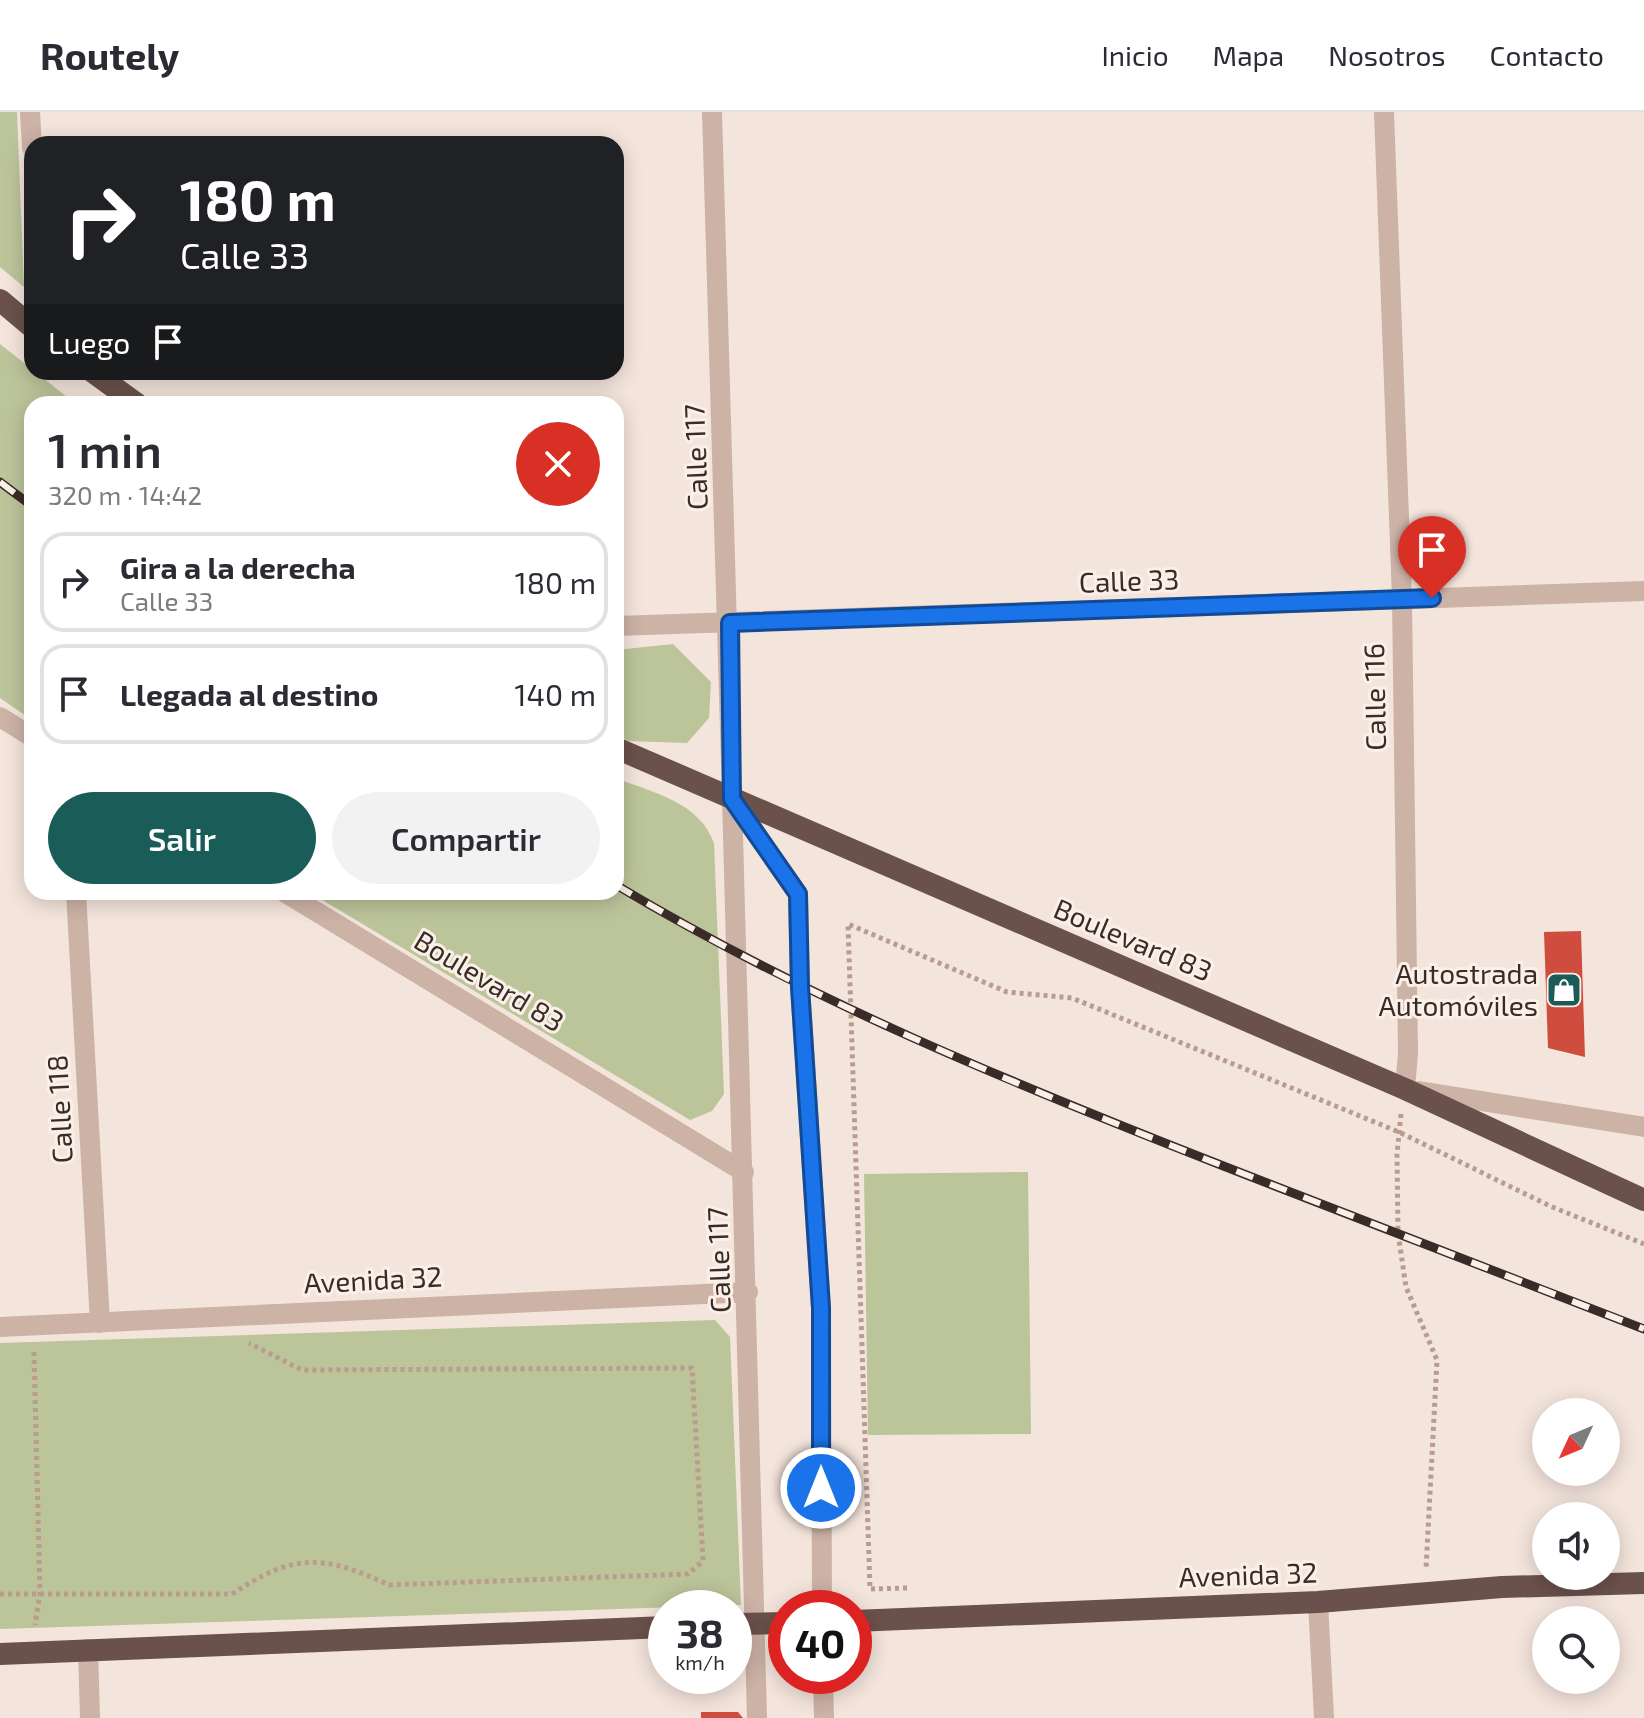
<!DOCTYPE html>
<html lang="es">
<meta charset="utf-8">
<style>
:root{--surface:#fff;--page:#f2f2f3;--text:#2b2b33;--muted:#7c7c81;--line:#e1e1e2;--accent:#1a5d58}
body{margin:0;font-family:"Exo 2",sans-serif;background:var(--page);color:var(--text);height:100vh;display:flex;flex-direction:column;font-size:30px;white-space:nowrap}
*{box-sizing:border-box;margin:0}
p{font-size:26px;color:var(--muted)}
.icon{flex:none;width:44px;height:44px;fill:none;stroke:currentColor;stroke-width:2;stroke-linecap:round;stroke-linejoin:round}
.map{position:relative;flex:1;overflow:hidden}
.side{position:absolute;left:24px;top:284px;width:600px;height:504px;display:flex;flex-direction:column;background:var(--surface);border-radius:24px;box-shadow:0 4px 20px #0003}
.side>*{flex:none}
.banner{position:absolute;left:24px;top:24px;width:600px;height:244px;border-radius:24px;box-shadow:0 4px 20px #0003;background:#202124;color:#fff;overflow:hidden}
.needle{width:52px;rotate:226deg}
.tools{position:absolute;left:1532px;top:1286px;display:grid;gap:16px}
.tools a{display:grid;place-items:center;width:88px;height:88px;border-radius:50%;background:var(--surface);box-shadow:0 4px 20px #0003;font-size:40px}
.speed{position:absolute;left:648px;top:1478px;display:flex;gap:16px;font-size:40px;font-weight:700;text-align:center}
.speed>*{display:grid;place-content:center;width:104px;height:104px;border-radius:50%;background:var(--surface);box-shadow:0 4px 20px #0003;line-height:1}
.speed small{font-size:20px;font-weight:400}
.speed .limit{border:12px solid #d22;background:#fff;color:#111}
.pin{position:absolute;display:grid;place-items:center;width:68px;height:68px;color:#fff;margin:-82px -34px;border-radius:50% 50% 50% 0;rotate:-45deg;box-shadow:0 0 8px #0007}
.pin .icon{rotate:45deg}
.me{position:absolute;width:88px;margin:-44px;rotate:0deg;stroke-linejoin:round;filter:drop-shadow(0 0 6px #0008)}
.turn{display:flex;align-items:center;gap:28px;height:168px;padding:0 24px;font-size:36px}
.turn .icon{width:104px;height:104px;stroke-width:2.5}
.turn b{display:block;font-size:56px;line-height:68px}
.then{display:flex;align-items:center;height:76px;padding:0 24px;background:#0003;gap:16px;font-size:30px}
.round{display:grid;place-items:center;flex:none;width:84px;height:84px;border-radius:42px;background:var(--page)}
.overview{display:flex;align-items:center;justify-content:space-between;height:136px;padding:0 24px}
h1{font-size:48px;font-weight:600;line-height:60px}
.cta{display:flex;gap:16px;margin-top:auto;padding:16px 24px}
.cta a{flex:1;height:92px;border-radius:48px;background:var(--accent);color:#fff;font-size:32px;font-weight:600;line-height:92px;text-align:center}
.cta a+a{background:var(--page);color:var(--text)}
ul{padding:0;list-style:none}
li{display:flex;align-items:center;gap:24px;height:100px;margin:0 16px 12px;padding:0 8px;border:4px solid var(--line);border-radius:24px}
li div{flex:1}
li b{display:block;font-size:30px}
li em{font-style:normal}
header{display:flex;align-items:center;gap:48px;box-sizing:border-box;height:112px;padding:0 40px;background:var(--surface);border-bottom:2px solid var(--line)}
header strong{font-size:38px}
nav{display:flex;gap:44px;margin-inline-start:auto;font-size:28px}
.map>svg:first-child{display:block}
.green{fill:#bcc49a}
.building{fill:#ce4d3f}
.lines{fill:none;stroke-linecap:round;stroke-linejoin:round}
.path{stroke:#b99c90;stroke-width:5;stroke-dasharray:4 4;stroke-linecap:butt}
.minor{stroke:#cdb2a6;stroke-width:20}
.tertiary{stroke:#cdb2a6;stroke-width:20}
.trunk{stroke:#6b514b;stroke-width:22}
.rail-casing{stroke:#392b28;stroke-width:9}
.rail{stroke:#fbf0e8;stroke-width:6;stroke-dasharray:18;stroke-linecap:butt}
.route-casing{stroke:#114b97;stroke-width:20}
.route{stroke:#1a73e8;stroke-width:14}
.labels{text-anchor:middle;stroke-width:6;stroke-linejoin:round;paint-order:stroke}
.street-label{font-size:28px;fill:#392b28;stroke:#fbf0e8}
.poi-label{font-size:28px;fill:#392b28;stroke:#fbf0e8;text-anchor:end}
</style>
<header>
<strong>Routely</strong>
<nav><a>Inicio</a><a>Mapa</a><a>Nosotros</a><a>Contacto</a></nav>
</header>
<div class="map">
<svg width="1644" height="1606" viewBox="0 0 1644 1606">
<rect width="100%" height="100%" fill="#f4e5dc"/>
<path class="green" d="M0,0h17l7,175 -24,-20z
M0,232l76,60h-44v316l-32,-22z
M673,532l38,38 -2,36 -22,25 -60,-2 -11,-9v-82z
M616,666c38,15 83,24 98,65l10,251 -12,17 -22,9 -381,-228h307z
M1028,1060l3,262 -163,1 -4,-261z
M715,1208l15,17 11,268 -741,24v-286z"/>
<path class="building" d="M1581,819l4,126 -37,-9 -4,-116z
M701,1600h37l5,6h-42z"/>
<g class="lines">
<path class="path" d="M1401,1002l-4,40 1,79 8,54 31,73 -11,209
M34,1240l6,242 -5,31
M907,1476l-37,1 -22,-665 159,68 65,6 327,134 151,74 94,38
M0,1482h232c62,-41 91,-40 157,-9l299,-11 15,-13 -11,-193 -390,2 -53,-27"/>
<path class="minor" d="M30,0l2,36
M712,0l20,687
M1384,0l18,487 6,454 -3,36
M616,514l1028,-35
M0,605l32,20
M76,780l24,431
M284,780l460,280
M1318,1490l6,116
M88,1537l2,69"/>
<path class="tertiary" d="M732,687l25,919
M732,687l66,95 2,93 21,321 1,300
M1419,979l225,36
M0,1215l748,-35
M823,1564l1,42"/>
<path class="trunk" d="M0,188l32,27
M93,260l44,32
M616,636l789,341 239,111
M854,1509l464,-19 184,-15 142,-4
M734,1512l52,-1
M0,1542l666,-27"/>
<defs>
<path id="rail" d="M0,370l32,24
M616,773c194,116 400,200 610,282 139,54 279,108 418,162"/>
</defs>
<use href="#rail" class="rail-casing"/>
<use href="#rail" class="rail"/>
</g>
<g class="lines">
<defs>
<path id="route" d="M821,1376v-180l-21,-321 -2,-93 -66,-95 -2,-176 702,-25"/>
</defs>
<use href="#route" class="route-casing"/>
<use href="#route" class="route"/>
</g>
<defs>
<symbol id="shop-square" viewBox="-11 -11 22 22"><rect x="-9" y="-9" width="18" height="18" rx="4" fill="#1a5d58" stroke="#fbf0e8"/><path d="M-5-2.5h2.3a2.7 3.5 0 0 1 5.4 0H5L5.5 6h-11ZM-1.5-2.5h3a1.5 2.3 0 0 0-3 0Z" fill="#fff"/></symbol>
</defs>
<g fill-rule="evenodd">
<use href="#shop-square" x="1544" y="858" width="40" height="40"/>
</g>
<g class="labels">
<g class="street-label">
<text transform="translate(696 345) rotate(-92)" y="10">Calle 117</text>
<text transform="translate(1129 469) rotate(-2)" y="10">Calle 33</text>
<text transform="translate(1375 585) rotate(-91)" y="10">Calle 116</text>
<text transform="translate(1133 828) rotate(23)" y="10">Boulevard 83</text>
<text transform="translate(489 869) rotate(31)" y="10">Boulevard 83</text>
<text transform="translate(60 997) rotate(-93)" y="10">Calle 118</text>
<text transform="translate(719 1148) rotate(-92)" y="10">Calle 117</text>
<text transform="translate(373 1168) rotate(-3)" y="10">Avenida 32</text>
<text transform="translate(1248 1463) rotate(-2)" y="10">Avenida 32</text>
</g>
<g class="poi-label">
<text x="1538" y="872">Autostrada<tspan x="1538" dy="32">Automóviles</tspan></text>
</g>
</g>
</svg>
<div class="tools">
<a><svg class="needle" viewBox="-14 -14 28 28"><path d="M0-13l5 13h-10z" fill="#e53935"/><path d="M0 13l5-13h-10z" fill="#7c7c81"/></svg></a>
<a><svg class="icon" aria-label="sound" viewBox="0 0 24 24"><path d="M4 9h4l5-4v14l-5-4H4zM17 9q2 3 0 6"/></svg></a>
<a><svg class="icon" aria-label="search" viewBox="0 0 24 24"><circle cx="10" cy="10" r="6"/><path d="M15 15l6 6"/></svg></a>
</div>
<div class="speed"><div>38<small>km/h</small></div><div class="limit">40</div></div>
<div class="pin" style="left:1432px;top:486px;background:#d93025"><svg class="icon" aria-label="arrive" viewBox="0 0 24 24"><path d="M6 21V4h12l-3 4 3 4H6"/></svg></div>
<svg class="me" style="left:821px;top:1376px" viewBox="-20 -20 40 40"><circle r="17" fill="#1a73e8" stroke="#fff" stroke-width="3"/><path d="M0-11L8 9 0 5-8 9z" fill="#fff"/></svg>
<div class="banner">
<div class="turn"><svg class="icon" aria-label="right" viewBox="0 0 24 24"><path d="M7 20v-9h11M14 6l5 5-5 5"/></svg><div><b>180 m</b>Calle 33</div></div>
<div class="then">Luego<svg class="icon" aria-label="arrive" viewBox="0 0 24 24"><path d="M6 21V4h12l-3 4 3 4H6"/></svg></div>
</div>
<section class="side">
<div class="overview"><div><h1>1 min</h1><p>320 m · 14:42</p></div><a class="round" style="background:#d93025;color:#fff"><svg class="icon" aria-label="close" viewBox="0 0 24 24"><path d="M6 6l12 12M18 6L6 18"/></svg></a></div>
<ul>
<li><svg class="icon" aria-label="right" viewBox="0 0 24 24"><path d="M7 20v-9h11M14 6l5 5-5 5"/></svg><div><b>Gira a la derecha</b><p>Calle 33</p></div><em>180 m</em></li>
<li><svg class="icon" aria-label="arrive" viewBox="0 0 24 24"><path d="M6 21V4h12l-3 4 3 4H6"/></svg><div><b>Llegada al destino</b></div><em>140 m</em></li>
</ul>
<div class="cta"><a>Salir</a><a>Compartir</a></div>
</section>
</div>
